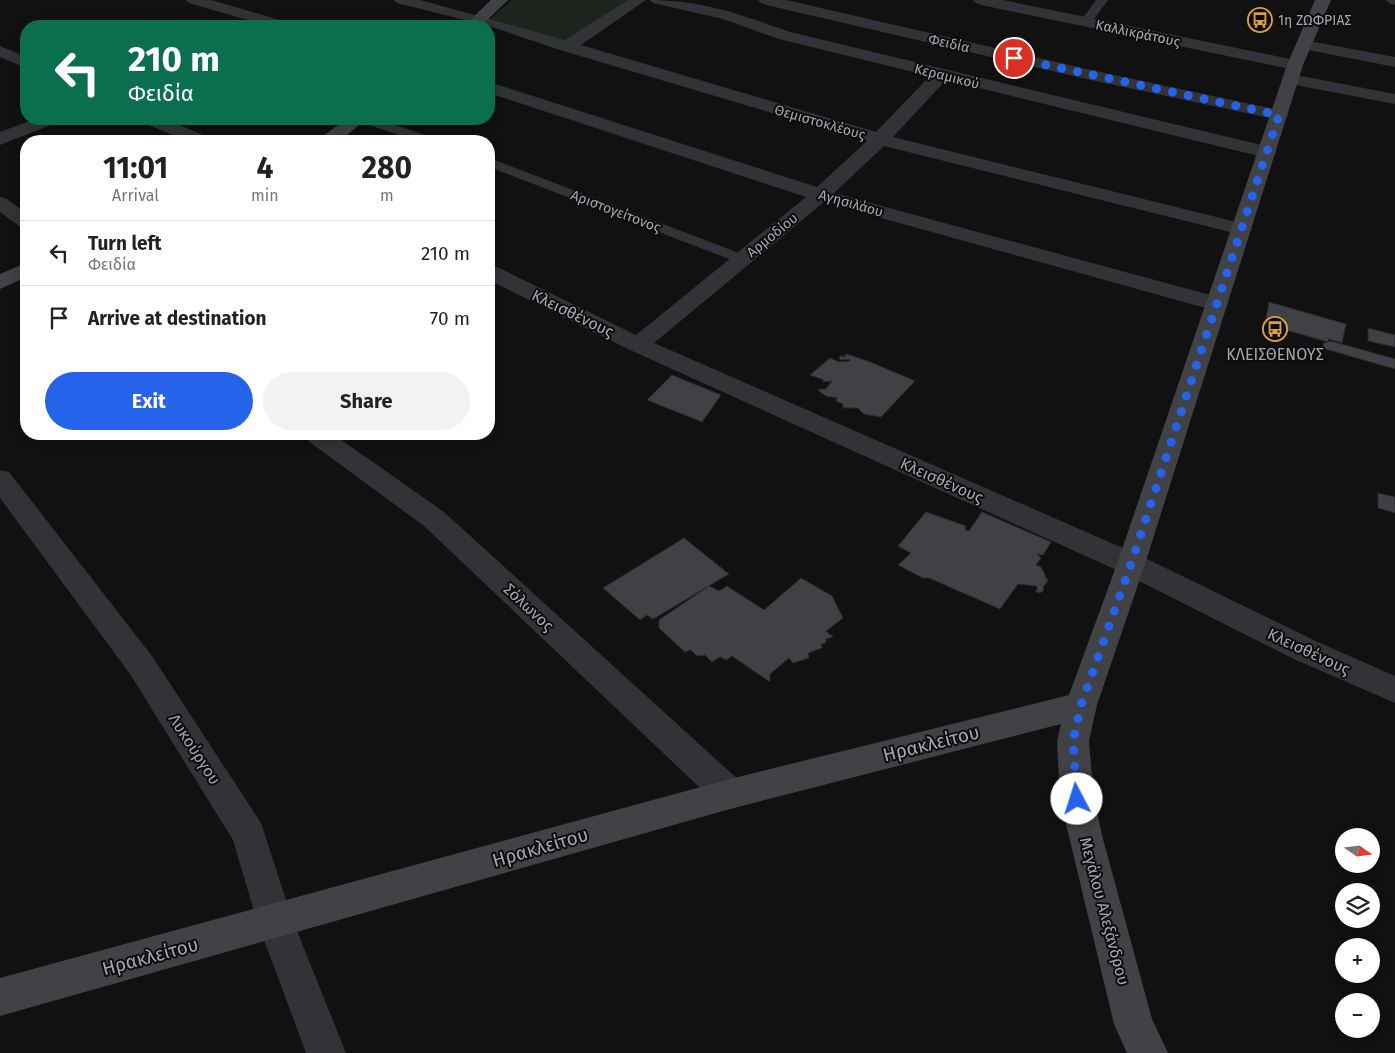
<!DOCTYPE html>
<meta charset="utf-8">
<style>
:root{--surface:#fff;--page:#f2f2f2;--text:#222;--muted:#767676;--line:#e0e0e0;--accent:#2563eb}
body{margin:0;font-family:"Fira Sans",sans-serif;background:var(--page);color:var(--text);height:100vh;display:flex;flex-direction:column;font-size:19px;white-space:nowrap}
*{box-sizing:border-box;margin:0}
p{font-size:16px;color:var(--muted)}
.icon{flex:none;width:28px;height:28px;fill:none;stroke:currentColor;stroke-width:2;stroke-linecap:round;stroke-linejoin:round}
.map{position:relative;flex:1;overflow:hidden}
.sheet{position:absolute;left:20px;top:135px;width:475px;height:305px;display:flex;flex-direction:column;background:var(--surface);border-radius:20px;box-shadow:0 2px 12px #0003}
.sheet>*{flex:none}
.banner{position:absolute;left:20px;top:20px;width:475px;height:105px;border-radius:20px;box-shadow:0 2px 12px #0003;background:#0b6e4f;color:#fff;overflow:hidden}
.needle{width:32px;rotate:104deg}
.buttons{position:absolute;left:1335px;top:828px;display:grid;gap:10px}
.buttons a{display:grid;place-items:center;width:45px;height:45px;border-radius:50%;background:var(--surface);box-shadow:0 2px 12px #0003;font-size:25px}
.pin{position:absolute;display:grid;place-items:center;width:42px;height:42px;color:#fff;margin:-21px;border:2px solid #fff;border-radius:50%;box-shadow:0 1px 5px #0007}
.me{position:absolute;width:55px;margin:-28px;rotate:355deg;stroke-linejoin:round;filter:drop-shadow(0 0 4px #0008)}
.turn{display:flex;align-items:center;gap:18px;height:105px;padding:0 25px;font-size:22px}
.turn .icon{width:65px;height:65px;stroke-width:2.5}
.turn b{display:block;font-size:35px;line-height:42px}
.eta{display:flex;justify-content:space-evenly;align-items:center;height:85px;text-align:center}
.eta b{font-size:30px;font-weight:700;line-height:35px}
.button{display:flex;gap:10px;margin-top:auto;padding:10px 25px}
.button a{flex:1;height:58px;border-radius:30px;background:var(--accent);color:#fff;font-size:20px;font-weight:700;line-height:58px;text-align:center}
.button a+a{background:var(--page);color:var(--text)}
ul{padding:0;list-style:none}
li{display:flex;align-items:center;gap:15px;height:65px;padding:0 25px;border-top:1px solid var(--line)}
li div{flex:1}
li b{display:block;font-size:19px}
li em{font-style:normal}
.map>svg:first-child{display:block}
.green{fill:#1d241e}
.building{fill:#404145;stroke:#2b2b2e}
.lines{fill:none;stroke-linecap:round;stroke-linejoin:round}
.lane{fill:#323336;fill-rule:evenodd}
.street{fill:#323336;fill-rule:evenodd}
.secondary{fill:#404246;fill-rule:evenodd}
.route{stroke:#2563eb;stroke-width:9;stroke-dasharray:0 16.2}
.labels{text-anchor:middle;stroke-width:4;stroke-linejoin:round;paint-order:stroke}
.far-poi-label{font-size:14px;fill:#a3a8b1;stroke:#0c0c0d;text-anchor:start}
.far-street-label{font-size:14px;fill:#a3a8b1;stroke:#0c0c0d}
.street-label{font-size:16px;fill:#a3a8b1;stroke:#0c0c0d}
.poi-label{font-size:16px;fill:#a3a8b1;stroke:#0c0c0d}
.near-street-label{font-size:19px;fill:#a3a8b1;stroke:#0c0c0d}
</style>
<div class="map">
<svg width="1395" height="1053" viewBox="0 0 1395 1053">
<rect width="100%" height="100%" fill="#111112"/>
<path class="green" d="M512,0h117l-63,43 -77,-23z"/>
<path class="building" d="M1269,302l77,22 -4,19 -13,-4 -1,3 -63,-18z
M1368,328l27,7v12l-27,-6z
M1331,341l64,18v10l-73,-21 2,-5z
M846,354l24,8 45,19 -34,36 -17,-3 -6,-6h-15v-4l-7,-3 1,-3 -11,-2 -7,-5v-2h7l6,-8 -9,1 1,-2 -14,-5 20,-17 9,4 11,-1 -1,-2 -7,1 -3,-1 1,-3 5,1z
M672,375l49,20 -19,27 -55,-22z
M1378,493l17,4v16l-17,-5z
M926,512l40,14 -1,4 4,1 13,-19 69,30 -8,13 -6,-1 4,4 -5,7 5,2 7,14 -5,6 1,3 -4,3 -5,-2 3,-2 -2,-3 -18,-2 -18,25 -71,-31h-6l-25,-13 13,-12 -13,-7z
M684,538l45,36 -76,45 -6,-4 -7,5 -37,-32z
M801,578l31,18 11,22 -17,13 7,6 -7,2v4l-5,1 1,4 -14,5 1,5 -16,5 -4,-5 -19,16v8l-38,-26 -6,4 -6,-3 -8,5 -7,-7 -8,1 -6,-6 -6,2 -26,-24v-8l50,-34 10,5 8,-5 37,24z"/>
<g class="lines">
<path class="lane" d="M1096,0h12l-18,24h-8l-2,-2z
M359,119h18l57,19 2,3h-19l-57,-19z
M489,158l258,98 3,3 -3,3h-10l-248,-95z"/>
<path class="street" d="M186,0h25l79,23 2,3h-24l-79,-23z
M394,0h26l145,40 63,-40h18l-65,45 295,87 54,-56 -151,-37 -56,-20 -70,-16 -3,-3c52,0 92,15 140,32l484,116 2,4 -2,4 -7,2 -321,-78 -53,57 356,88 3,4 -3,4 -7,2 -358,-89 -50,47 391,106 3,5 -3,5 -8,2 -8,-2 -385,-107 -170,141 487,213 177,86 77,34v27l-99,-43 -175,-88 -491,-222 -141,-70v-14l8,1 139,68 170,-138 -317,-104v-11l328,105 50,-46 -307,-91 -71,-24 -92,-23z
M758,0h28l305,70 188,40 6,1 3,4 -3,4 -6,1 -188,-40 -325,-75 -5,-2z
M973,0h30l292,60 6,1 2,4 -2,4 -6,1 -314,-65 -5,-2z
M1386,0h9v5l-6,-2z
M1304,40l91,17v10l-97,-19 -2,-3 2,-3z
M0,46l26,11v11l-26,-11z
M1291,74l104,20v10l-110,-21 -3,-4 3,-4z
M35,119h24l-3,4 -56,22v-13z
M141,119h24l43,18 2,4h-24l-42,-18z
M0,197l7,2 19,14v15l-7,-2 -19,-14z
M303,434h30l111,78 298,271 5,11 -5,11 -12,4 -12,-4 -294,-279 -117,-86z
M0,470l9,2 143,184 109,167 32,98 53,132h-40l-49,-132 -24,-81 -103,-166 -130,-176z"/>
<path class="secondary" d="M491,0h17l-27,26h-17z
M1315,0h16l-28,65 -158,499 -48,141 -8,36 5,58 9,40 49,180 16,34h-41l-13,-29 -54,-225 -3,-58 4,-17 -331,85 -730,207v-38l730,-199 339,-84 48,-131 170,-499z
M346,119h20l-26,22h-20l2,-4z
M26,263v14l-26,12v-15z"/>
</g>
<g class="lines">
<path class="route" d="M1014,58l265,57 -148,449 -50,141 -8,36 4,58"/>
</g>
<defs>
<symbol id="bus-ring" viewBox="-11 -11 22 22"><circle r="9.5" fill="#0c0c0d" stroke="#dda03e" stroke-width="1.5"/><path d="M-5-6H5V4H4V6H2V4H-2V6H-4V4H-5ZM-3.5-4V0h7V-4ZM-3.5 1.2v1.5H-2V1.2ZM2 1.2v1.5H3.5V1.2Z" fill="#dda03e"/></symbol>
</defs>
<g fill-rule="evenodd">
<use href="#bus-ring" x="1246" y="6" width="28" height="28"/>
<use href="#bus-ring" x="1261" y="315" width="28" height="28"/>
</g>
<g class="labels">
<g class="far-poi-label">
<text x="1278" y="25">1η ΖΩΦΡΙΑΣ</text>
</g>
<g class="far-street-label">
<text transform="translate(1138 33) rotate(12)" y="5">Καλλικράτους</text>
<text transform="translate(949 43) rotate(13)" y="5">Φειδία</text>
<text transform="translate(947 76) rotate(14)" y="5">Κεραμικού</text>
<text transform="translate(820 122) rotate(16)" y="5">Θεμιστοκλέους</text>
<text transform="translate(851 203) rotate(16)" y="5">Αγησιλάου</text>
<text transform="translate(616 211) rotate(21)" y="5">Αριστογείτονος</text>
<text transform="translate(772 235) rotate(-39)" y="5">Αρμοδίου</text>
</g>
<g class="street-label">
<text transform="translate(573 313) rotate(26)" y="6">Κλεισθένους</text>
<text transform="translate(942 480) rotate(24)" y="6">Κλεισθένους</text>
<text transform="translate(529 607) rotate(43)" y="6">Σόλωνος</text>
<text transform="translate(1309 651) rotate(25)" y="6">Κλεισθένους</text>
<text transform="translate(195 749) rotate(57)" y="6">Λυκούργου</text>
<text transform="translate(1105 911) rotate(75)" y="6">Μεγάλου Αλεξάνδρου</text>
</g>
<g class="poi-label">
<text x="1275" y="360">ΚΛΕΙΣΘΕΝΟΥΣ</text>
</g>
<g class="near-street-label">
<text transform="translate(931 743) rotate(-14)" y="7">Ηρακλείτου</text>
<text transform="translate(540 847) rotate(-16)" y="7">Ηρακλείτου</text>
<text transform="translate(150 956) rotate(-15)" y="7">Ηρακλείτου</text>
</g>
</g>
</svg>
<div class="buttons">
<a><svg class="needle" viewBox="-14 -14 28 28"><path d="M0-13l5 13h-10z" fill="#e53935"/><path d="M0 13l5-13h-10z" fill="#767676"/></svg></a>
<a><svg class="icon" aria-label="layers" viewBox="0 0 24 24"><path d="M12 4l9 5-9 5-9-5zM3 14l9 5 9-5"/></svg></a>
<a>+</a>
<a>−</a>
</div>
<div class="pin" style="left:1014px;top:58px;background:#d93025"><svg class="icon" aria-label="arrive" viewBox="0 0 24 24"><path d="M6 21V4h12l-3 4 3 4H6"/></svg></div>
<svg class="me" style="left:1077px;top:799px" viewBox="-20 -20 40 40"><circle r="19" fill="#fff"/><path d="M0-13L10 11 0 6-10 11z" fill="#2563eb"/></svg>
<div class="banner">
<div class="turn"><svg class="icon" aria-label="left" viewBox="0 0 24 24"><path d="M17 20v-9H6M10 6l-5 5 5 5"/></svg><div><b>210 m</b>Φειδία</div></div>
</div>
<section class="sheet">
<div class="eta">
<div><b>11:01</b><p>Arrival</p></div>
<div><b>4</b><p>min</p></div>
<div><b>280</b><p>m</p></div>
</div>
<ul>
<li><svg class="icon" aria-label="left" viewBox="0 0 24 24"><path d="M17 20v-9H6M10 6l-5 5 5 5"/></svg><div><b>Turn left</b><p>Φειδία</p></div><em>210 m</em></li>
<li><svg class="icon" aria-label="arrive" viewBox="0 0 24 24"><path d="M6 21V4h12l-3 4 3 4H6"/></svg><div><b>Arrive at destination</b></div><em>70 m</em></li>
</ul>
<div class="button"><a>Exit</a><a>Share</a></div>
</section>
</div>
